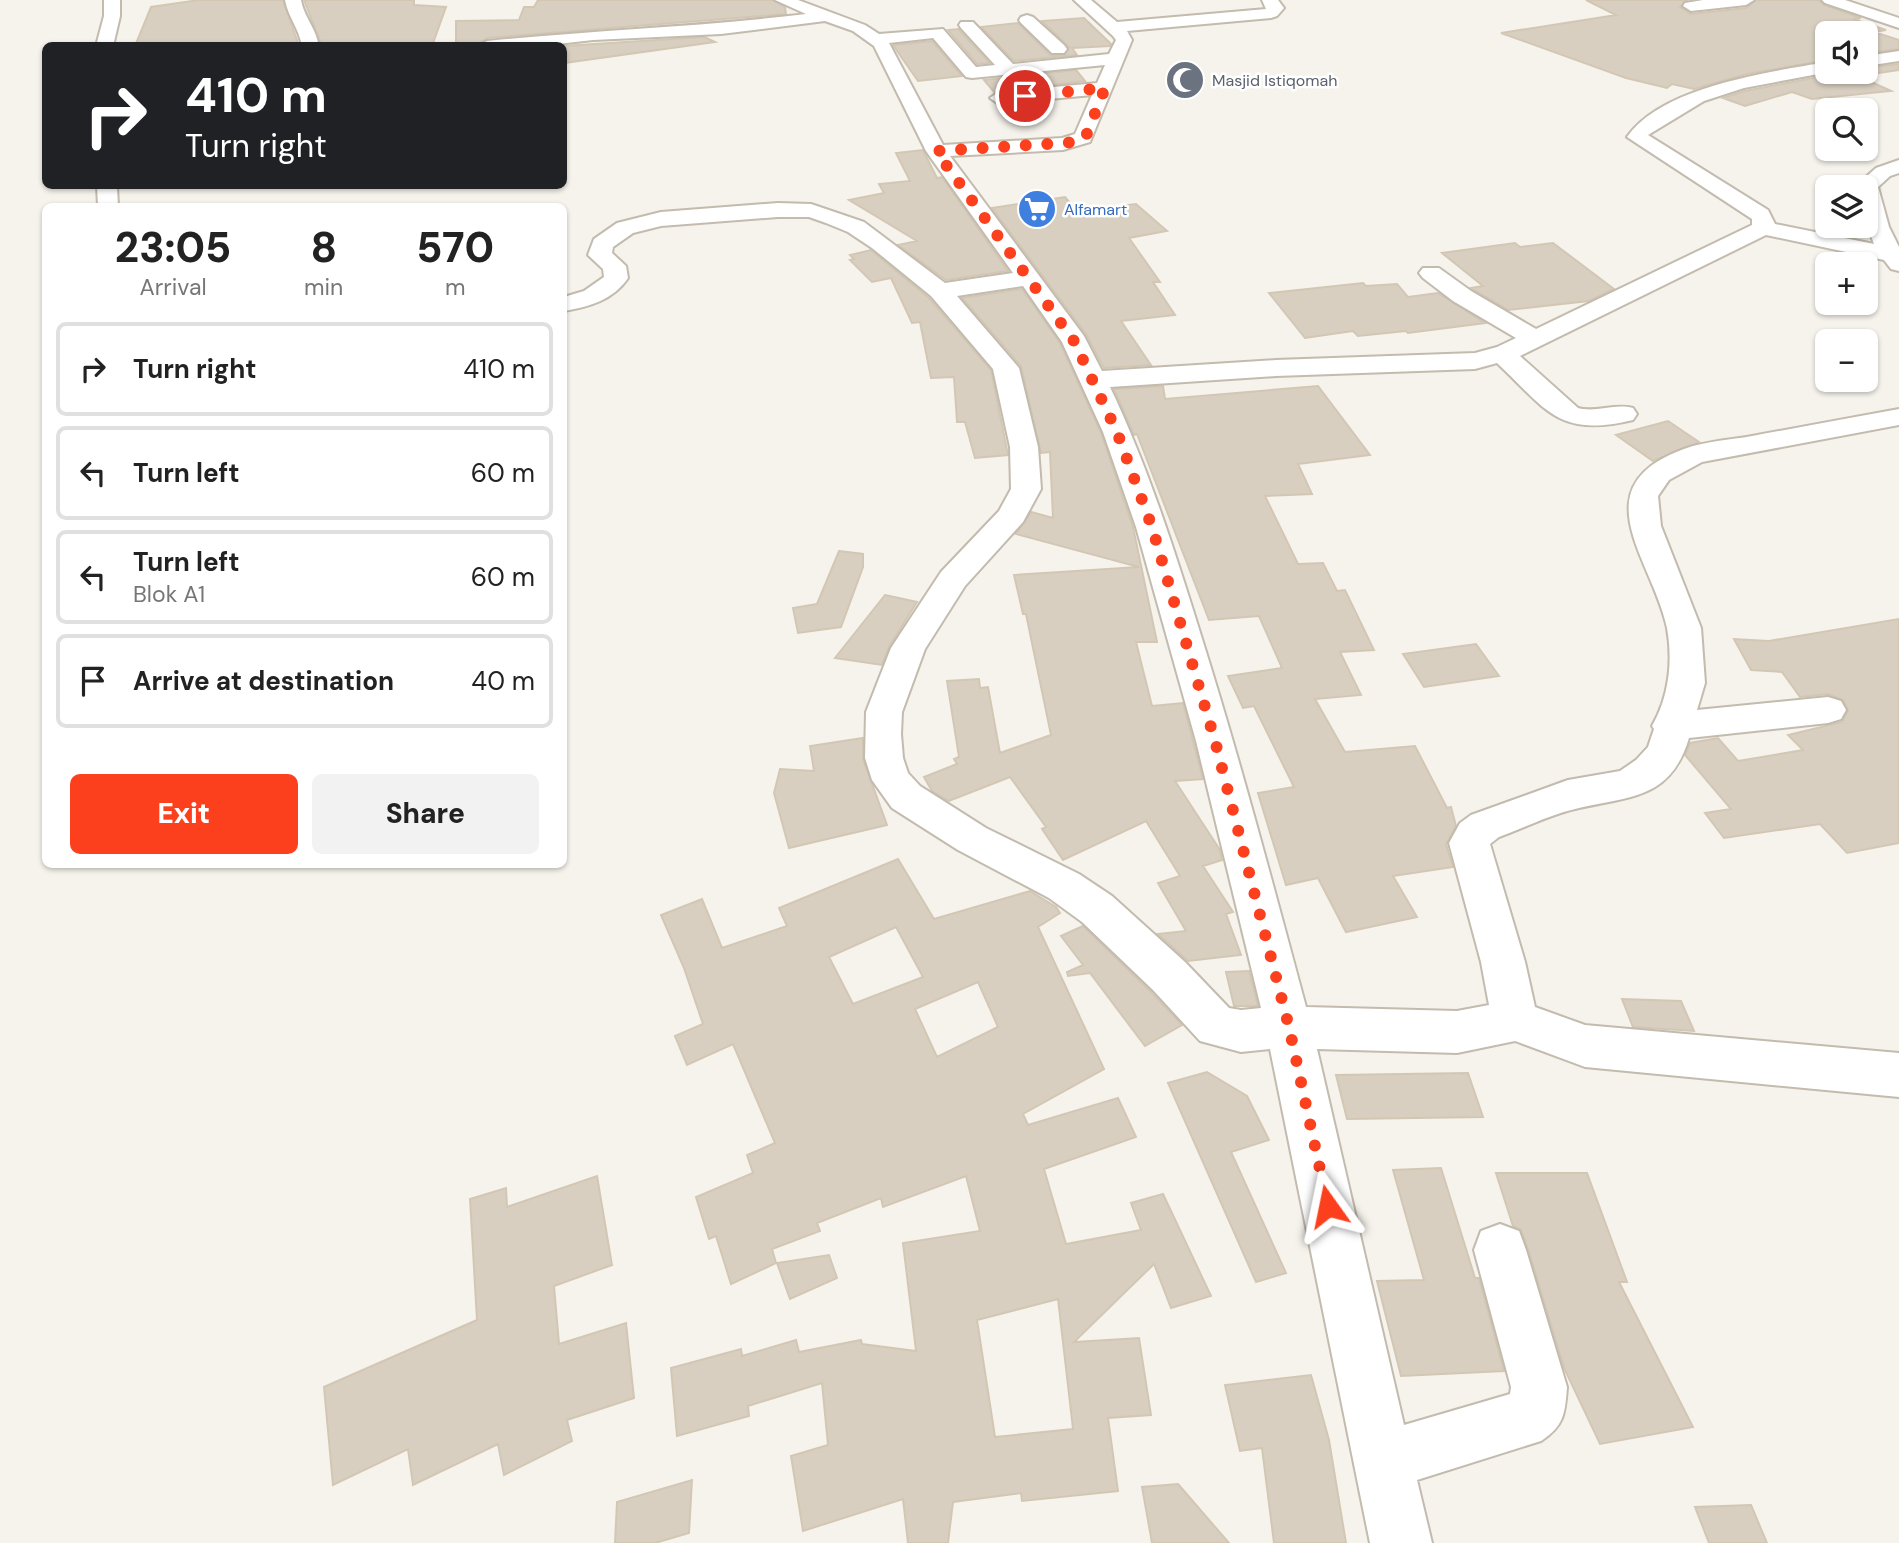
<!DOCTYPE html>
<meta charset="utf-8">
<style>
:root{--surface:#fff;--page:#f2f2f2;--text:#222;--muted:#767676;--line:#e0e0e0;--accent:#fc3f1d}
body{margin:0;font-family:"DM Sans",sans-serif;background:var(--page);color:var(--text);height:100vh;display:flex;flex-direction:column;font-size:26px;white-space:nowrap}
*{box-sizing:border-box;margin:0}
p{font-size:23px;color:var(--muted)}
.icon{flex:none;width:38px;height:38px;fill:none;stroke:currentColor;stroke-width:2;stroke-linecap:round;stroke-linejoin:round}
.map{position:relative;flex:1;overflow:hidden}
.panel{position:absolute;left:42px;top:203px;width:525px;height:665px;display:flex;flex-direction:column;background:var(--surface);border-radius:10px;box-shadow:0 2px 5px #0004}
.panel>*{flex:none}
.top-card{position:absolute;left:42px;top:42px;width:525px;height:147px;border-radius:10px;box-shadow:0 2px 5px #0004;background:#202124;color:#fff;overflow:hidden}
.tools{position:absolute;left:1815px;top:21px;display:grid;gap:14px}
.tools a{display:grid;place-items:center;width:63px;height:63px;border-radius:10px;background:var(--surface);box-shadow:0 2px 5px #0004;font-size:35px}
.pin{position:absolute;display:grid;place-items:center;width:60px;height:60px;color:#fff;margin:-30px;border:4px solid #fff;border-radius:50%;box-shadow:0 2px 7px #0007}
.me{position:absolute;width:77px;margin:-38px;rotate:348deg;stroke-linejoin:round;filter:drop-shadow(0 0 5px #0008)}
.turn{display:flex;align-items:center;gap:24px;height:147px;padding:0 28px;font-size:32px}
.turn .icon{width:91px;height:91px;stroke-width:2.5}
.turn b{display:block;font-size:49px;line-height:60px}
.eta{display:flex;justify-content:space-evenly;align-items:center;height:119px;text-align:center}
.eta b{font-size:42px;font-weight:800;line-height:49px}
.cta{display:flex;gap:14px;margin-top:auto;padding:14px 28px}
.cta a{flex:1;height:80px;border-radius:10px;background:var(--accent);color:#fff;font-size:28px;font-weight:800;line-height:80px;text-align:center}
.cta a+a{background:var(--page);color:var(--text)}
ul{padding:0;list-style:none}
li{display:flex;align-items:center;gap:21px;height:94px;margin:0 14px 10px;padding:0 14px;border:4px solid var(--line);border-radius:10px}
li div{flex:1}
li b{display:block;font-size:26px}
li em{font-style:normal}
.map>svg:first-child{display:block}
.building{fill:#d8cfc1;stroke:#d3c7b4;stroke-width:2;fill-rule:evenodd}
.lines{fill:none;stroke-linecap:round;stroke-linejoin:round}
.minor-casing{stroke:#c2bbae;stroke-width:4}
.minor{fill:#fff;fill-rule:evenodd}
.route{stroke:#fc3f1d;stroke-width:12;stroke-dasharray:0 21.6}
.labels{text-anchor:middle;stroke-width:5;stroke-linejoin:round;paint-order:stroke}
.far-worship-label{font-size:16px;fill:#5b616d;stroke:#fff;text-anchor:start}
.far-shop-label{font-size:16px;fill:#366cbe;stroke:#fff;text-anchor:start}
</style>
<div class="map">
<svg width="1899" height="1543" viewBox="0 0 1899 1543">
<rect width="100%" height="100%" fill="#f6f3ec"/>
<path class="building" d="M199,0h84l16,46h-164l16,-39z
M304,0h110v5l32,2 -14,39h-110z
M538,0h235l12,7 1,7 -299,24 -11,8h-20v-25l63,-1 5,-13h10z
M1586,0h101l-7,7 11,7 55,-6 10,-8h63l5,5 37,13 -8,1 33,11 -12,2 25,8v9l-33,4v-20h-39v27l-80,14 -53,15 -22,-5 -5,4 -41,-10 -125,-45 115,-18z
M1084,18l27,26 -1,2 -38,2 5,7 -63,6 -33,-34 37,-4 32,32 14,1 5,-9 -27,-26z
M959,29v1l31,33 -13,1 -29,-34z
M704,37l11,5 -151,21v-17z
M932,41l30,35 -44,5 -25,-36z
M1899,64v6l-41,6 33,15 -79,8 -20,-7 -47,14 -22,-8 22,-7 84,-16 3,-3h34v-4z
M1076,70l9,11 -91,11 -10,-12z
M923,150l14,28 5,-1 66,94 -62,9 -48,-35 19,-4 -68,-41 35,-7 -5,-9 31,-3 -14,-28z
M1065,197l12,14 59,-7 31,27 -38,7 31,44h-7l22,33 -54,6 30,44 -47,3 -18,-34 -94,-126z
M1515,243l5,4 33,-4 61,46 -25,12 -81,9 -37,-22 12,-2 -41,-33z
M871,250l58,48 62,72 17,85 -33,3 -10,-36h-8l-3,-45 -23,1 -11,-56 -8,1 -21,-45 -19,4 -22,-22 4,-1 -4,-4z
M1363,283l3,3 31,-2 11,13 30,-4 47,30 -77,10 -2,-2 -48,5 -5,-5 -48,7 -36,-45z
M1022,289l38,54 41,90 32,94 24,115h-21l16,64 31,-3 20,76 -28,2 45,69 2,10 -19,6 30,46 -7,2 15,41 -53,6 -30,-27 28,-3 -28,-48 22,-7 -34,-55 -83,39 -21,-31 4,-2 -36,-50 -61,24 -17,-10 -8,-14 33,-13 -3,-5 5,-2 -12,-76 32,-2 1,9 8,-1 12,66 51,-18 -25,-121h-3l-9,-39 125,-8 -123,-33 15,-22 22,6 -3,-66 -9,1 -20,-87 -59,-68z
M1163,386l2,13 153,-13 52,69 -72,9 14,30 -47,2 33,68 25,-1 14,28 8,-1 29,60 -34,2 21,43 -46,4 30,53 70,-6 32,62 4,-1 5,19 -10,18 7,23 -60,9 24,41 -71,15 -28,-54 -32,7 -28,-92 36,-6 -40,-81 -11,2 -15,-32 54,-8 -23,-52 -50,4 -72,-186 -3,1 -20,-46z
M1668,421l31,21 -46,19 -37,-26z
M839,551l24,3v13l-22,60 -43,6 -5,-25 24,-4z
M885,595l32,7 -28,45 -7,18 -47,-7z
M1899,619v224l-52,10 -27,-29 -96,14 -19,-25 26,-4 -46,-54 5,-12 28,-5 20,23 65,-11 -15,-15 54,-13 6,-11 -5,-11 -14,-6 -29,3 -18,-25 -31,-2 -17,-31 35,2z
M1476,644l23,32 -75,11 -21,-33z
M863,738v21l24,66 -98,23 -15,-55 6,-24 34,2 -4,-25z
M898,859l36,60 96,-28 26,16 4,6 -22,14 66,142 -81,45 5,11 90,-27 18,39 -92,32 22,75 75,-14 -10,-27 32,-9 48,102 -40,12 -17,-44 -80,78 65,-4 12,77 -43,3 10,73 -96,10 -1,-8 -68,9 -5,41h-40l-5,-44 -100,32 -12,-75 37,-11 -6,-62 -74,23 1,10 -72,20 -6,-68 70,-19 1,7 54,-16 3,12 62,-12 1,4 54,7 -13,-108 77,-12 -14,-55 -83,31 -2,-9 -64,25 3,8 -48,18 4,14 -45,21 -15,-48 -7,3 -13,-42 57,-24 -6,-18 28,-12 -42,-99 -46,21 -12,-29 28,-12 -19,-56 -23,-53 41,-16 20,49 65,-22 -8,-18zM896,927l27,50 -70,27 -24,-47zM978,982l20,45 -61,30 -22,-48zM1058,1299l15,130 -78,8 -18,-117z
M1083,926l68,66 31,33 -37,21 -55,-73 -22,3 -1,-4 16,-7 -22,-29z
M1249,971l9,35h-24l-8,-34z
M1622,999l59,2 13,30 -61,-4z
M1207,1072l40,24 22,44 -38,12 55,121 -30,9 -88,-199z
M1468,1073l15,44 -136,2 -11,-44z
M1441,1168l34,110h4l25,93 -103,5 -24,-95 47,-1 -31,-110z
M1496,1173h91l40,109h-8l74,145 -93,17 -36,-76 -36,-119 -7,-19 -8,-4z
M597,1176l15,89 -58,21 5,58 67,-21 8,75 -67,22 5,21 -68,34 -6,-31 -85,41 -5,-36 -75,36 -9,-98 153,-67 -7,-121 36,-11 1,19z
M829,1255l8,23 -47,21 -13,-36z
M1311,1375l18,65 17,103h-72l-12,-95 -22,3 -15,-66z
M692,1480l-3,53 -34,10h-40l2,-41z
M1178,1484l51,59h-77l-10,-56z
M1751,1505l16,38h-58l-14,-36z"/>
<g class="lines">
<defs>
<path id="minor" d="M104,0h16v16l-7,30h-17l8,-30z
M285,0h16c3,17 14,26 18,46h-17c-4,-20 -14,-29 -17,-46z
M775,0h23l67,25 14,9 64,-5 33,38 19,-2 -34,-37 -2,-3 2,-3h12l40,42 96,-10 7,-14 -3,-4 -39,-36h17l26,22 149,-13 -4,-9h16l6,8 -7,8 -6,2 -144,13 5,9 -42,102 -27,8 -113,6 134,180 18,35 174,-11 199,-7 22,-6 19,-9 -63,-37 -30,-23 -4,-5 4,-5h16l32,23 65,38 216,-104v-6l-125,-82c35,-51 143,-65 200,-75l2,10 -85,16 -40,13 -56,34 120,75 7,14 99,20 -8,-22v-35l-10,-1 20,-18 23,-8v13l-9,3 -12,11 11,40 10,20v24l-8,-2 -7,-9 -118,-25 -246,121 58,52c18,5 36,-5 55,0l4,6 -4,6c-75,18 -86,-10 -136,-57l-22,6 -199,7 -166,11c39,82 66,168 93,255 38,121 70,243 103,365l151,4 32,-6 -8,-43 -32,-119 11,-20 11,-8 97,-35 52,-9 16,-11 12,-13 6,-18 -2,-3c17,-29 21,-65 15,-98 -14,-68 -88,-141 17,-179 21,-8 46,-9 68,-13 49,-9 98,-18 147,-27v16l-197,37 -33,18 -11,16 3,30 40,102 4,55 -8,27 131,-13 13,4 5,9 -5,9 -13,4 -139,15c-19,63 -61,58 -114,71 -26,6 -51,19 -76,28l-9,7 35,118 10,45 50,18 314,28v44l-314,-30 -70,-26 -58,12 -140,-4 87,376 106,-31 1,-7 -37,-137 7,-19 19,-7 19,7 7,19 41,137c-2,27 -3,39 -26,54l-124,39 15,63h-62l-100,-494 -29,3 -41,-11 -47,-51 -71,-68 -33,-24 -91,-48 -66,-42 -20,-28 -7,-22 1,-46 25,-64 50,-76 58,-61 12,-22 -1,-42 -17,-78 -62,-73 -59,-48 -24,-16 -22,-9 -17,-6h-31l-117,9 -28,7 -20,14 -1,6 14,13 2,12c-15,22 -39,29 -64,33v-14l20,-6 20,-14 -1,-8 -15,-14 6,-16 23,-16 44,-11 117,-9 33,1 53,18 81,61 68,-10 -87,-122 -52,-105 -21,-15 -28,-10 -104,13 -128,6 -53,6h-61l8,-5c106,-11 213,-14 319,-27zM933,38l33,39 6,1 133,-13 -8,18 -98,9 -9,6 9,6 93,-9 -17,39 -13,4 -119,7 -54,-102zM1023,286l39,56 41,90 33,95 60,214 65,267 -20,2 -12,-2 -44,-46 -73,-66 -33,-22 -93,-46 -66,-42 -12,-13 -5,-15 -2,-24 1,-22 23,-63 40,-63 58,-64 18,-33 -3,-42 -19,-79 -62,-72z
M1703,0h51l-8,5 -55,6 -8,-5 2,-3z
M1822,0h23l54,18v10l-74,-25z
M1027,15l6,2 31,28 3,4 -3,4h-12l-31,-30 -2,-3 2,-3z
M1899,51v10l-33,5v-10z
M97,186h20l1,20h-20z"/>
</defs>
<use href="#minor" class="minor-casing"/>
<use href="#minor" class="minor"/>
</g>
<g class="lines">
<path class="route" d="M1025,96l80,-8 -19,48 -8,6 -142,9 138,190 43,91 35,95 63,214 74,286 39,179"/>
</g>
<defs>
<symbol id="mosque-disc" viewBox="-11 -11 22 22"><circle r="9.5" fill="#6b7280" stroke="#fff"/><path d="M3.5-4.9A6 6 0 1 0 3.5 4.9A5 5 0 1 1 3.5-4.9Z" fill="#fff"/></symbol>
<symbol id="supermarket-disc" viewBox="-11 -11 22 22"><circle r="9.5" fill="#3f7fe0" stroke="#fff"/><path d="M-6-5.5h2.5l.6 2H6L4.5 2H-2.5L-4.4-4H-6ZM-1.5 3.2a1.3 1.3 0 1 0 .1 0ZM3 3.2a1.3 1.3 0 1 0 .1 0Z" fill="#fff"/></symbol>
</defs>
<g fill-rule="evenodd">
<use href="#mosque-disc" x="1163" y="58" width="44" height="44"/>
<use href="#supermarket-disc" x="1015" y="187" width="44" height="44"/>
</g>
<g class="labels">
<g class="far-worship-label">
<text x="1212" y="86">Masjid Istiqomah</text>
</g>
<g class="far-shop-label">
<text x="1064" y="215">Alfamart</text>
</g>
</g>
</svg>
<div class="tools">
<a><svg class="icon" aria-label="sound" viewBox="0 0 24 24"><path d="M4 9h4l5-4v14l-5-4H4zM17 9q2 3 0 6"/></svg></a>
<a><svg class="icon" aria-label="search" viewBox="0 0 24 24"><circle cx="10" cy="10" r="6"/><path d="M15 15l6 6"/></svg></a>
<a><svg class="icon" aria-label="layers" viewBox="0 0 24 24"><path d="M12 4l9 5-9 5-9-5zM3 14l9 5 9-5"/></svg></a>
<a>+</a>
<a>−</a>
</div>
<div class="pin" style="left:1025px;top:96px;background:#d93025"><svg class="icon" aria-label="arrive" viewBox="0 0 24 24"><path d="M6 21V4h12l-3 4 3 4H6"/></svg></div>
<svg class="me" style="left:1328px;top:1206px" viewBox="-20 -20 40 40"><path d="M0-17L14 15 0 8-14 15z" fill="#fc3f1d" stroke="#fff" stroke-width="4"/></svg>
<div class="top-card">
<div class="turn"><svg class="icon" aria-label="right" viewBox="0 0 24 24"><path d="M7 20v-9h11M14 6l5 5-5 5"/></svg><div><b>410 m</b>Turn right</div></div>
</div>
<section class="panel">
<div class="eta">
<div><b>23:05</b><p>Arrival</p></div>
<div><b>8</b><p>min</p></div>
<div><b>570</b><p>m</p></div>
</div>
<ul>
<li><svg class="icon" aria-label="right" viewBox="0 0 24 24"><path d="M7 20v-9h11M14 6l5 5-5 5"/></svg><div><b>Turn right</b></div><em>410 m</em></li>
<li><svg class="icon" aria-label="left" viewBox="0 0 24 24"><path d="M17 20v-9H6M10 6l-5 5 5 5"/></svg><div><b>Turn left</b></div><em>60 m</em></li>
<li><svg class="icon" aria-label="left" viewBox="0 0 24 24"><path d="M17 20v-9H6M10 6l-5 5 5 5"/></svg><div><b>Turn left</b><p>Blok A1</p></div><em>60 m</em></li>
<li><svg class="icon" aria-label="arrive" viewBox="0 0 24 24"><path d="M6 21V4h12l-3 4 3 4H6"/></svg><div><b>Arrive at destination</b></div><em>40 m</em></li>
</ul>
<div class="cta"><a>Exit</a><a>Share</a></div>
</section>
</div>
